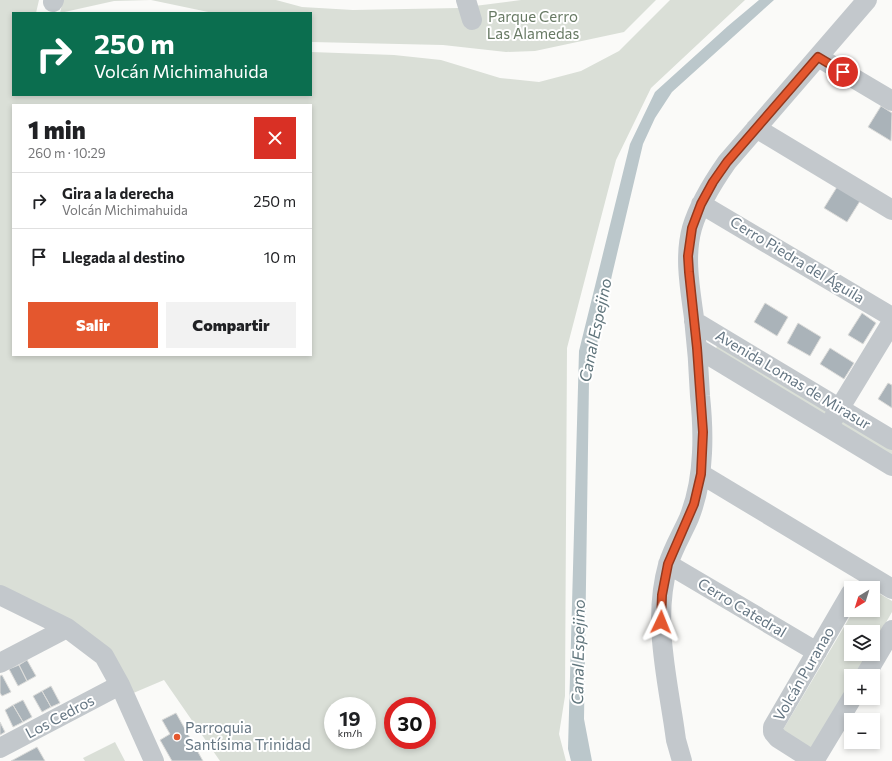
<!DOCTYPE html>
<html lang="es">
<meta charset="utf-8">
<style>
:root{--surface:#fff;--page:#f2f2f2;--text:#202124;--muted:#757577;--line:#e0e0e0;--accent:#e4572e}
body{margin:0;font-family:Commissioner,sans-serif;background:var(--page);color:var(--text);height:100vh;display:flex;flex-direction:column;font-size:15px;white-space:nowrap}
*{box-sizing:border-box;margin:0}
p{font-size:13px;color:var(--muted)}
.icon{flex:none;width:22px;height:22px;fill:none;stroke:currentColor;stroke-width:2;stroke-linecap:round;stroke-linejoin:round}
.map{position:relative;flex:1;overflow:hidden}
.details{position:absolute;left:12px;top:104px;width:300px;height:252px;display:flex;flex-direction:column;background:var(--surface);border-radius:0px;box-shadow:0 2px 6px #0003}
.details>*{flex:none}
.top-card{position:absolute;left:12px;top:12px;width:300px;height:84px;border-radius:0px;box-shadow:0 2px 6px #0003;background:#0b6e4f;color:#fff;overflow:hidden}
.needle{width:26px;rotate:218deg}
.fabs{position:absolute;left:844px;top:581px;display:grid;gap:8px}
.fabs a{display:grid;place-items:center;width:36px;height:36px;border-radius:0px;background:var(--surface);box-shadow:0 2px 6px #0003;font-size:20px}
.speed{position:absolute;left:324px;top:697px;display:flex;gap:8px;font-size:20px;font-weight:700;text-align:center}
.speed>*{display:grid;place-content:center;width:52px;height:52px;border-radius:50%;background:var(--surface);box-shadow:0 2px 6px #0003;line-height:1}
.speed small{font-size:10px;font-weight:400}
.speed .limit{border:6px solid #d22;background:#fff;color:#111}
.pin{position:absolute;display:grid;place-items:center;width:34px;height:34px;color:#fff;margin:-17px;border:2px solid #fff;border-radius:50%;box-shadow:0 1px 4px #0007}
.me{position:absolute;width:44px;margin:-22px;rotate:2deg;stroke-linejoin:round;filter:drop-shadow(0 0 3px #0008)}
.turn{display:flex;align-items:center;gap:14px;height:84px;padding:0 16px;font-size:18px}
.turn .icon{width:52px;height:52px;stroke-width:2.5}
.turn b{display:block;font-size:28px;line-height:34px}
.round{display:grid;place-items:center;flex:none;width:42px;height:42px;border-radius:0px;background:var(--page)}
.head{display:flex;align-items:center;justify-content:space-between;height:68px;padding:0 16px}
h1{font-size:24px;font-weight:800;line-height:30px}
.action{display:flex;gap:8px;margin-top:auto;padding:8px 16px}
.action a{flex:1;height:46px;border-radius:0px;background:var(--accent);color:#fff;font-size:16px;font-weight:800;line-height:46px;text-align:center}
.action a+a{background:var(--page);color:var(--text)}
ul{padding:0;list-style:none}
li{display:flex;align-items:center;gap:12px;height:56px;padding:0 16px;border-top:1px solid var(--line)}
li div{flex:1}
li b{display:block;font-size:15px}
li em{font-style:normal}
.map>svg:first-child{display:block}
.green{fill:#dadfd7;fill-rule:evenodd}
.water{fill:#bbc7cb}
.building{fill:#aab3b9;stroke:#dcdcda}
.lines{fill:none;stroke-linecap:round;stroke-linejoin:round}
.minor{stroke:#c3c8cc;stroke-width:20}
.route-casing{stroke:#94391e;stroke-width:10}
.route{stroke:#e4572e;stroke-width:7}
.poi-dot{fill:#e4572e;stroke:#fff;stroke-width:1.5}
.labels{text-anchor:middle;stroke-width:4;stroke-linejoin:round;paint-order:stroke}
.park-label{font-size:15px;fill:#687a64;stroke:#fff}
.street-label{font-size:15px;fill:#657683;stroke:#fff}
.poi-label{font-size:15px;fill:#657683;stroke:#fff;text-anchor:start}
.water-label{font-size:16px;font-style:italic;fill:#60757c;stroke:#fff}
</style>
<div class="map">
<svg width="892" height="761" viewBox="0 0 892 761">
<rect width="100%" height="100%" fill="#fafaf8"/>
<path class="green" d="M0,0h39l-3,13h-23v82h298v-43l83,3 47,5 59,18 39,4 42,-11 38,-20 51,-51h75l-94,88 -35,72 -49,188 -2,348 -6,38 7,27h-346l-56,-81 -33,14 -22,-41 -109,-65zM13,105h298v250h-298zM333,706h34v34h-34zM393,706h34v34h-34z
M63,0h213l26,7 51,3 106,-2 62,-8h135l-32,32 -89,19 -29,1 -63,-7 -132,-3v-29h-98l-62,-13 -37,1 -54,12z
M717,344l175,104v8l-176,-106z
M873,590l19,11v11l-19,33v-13h-22v22h16l-12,22h-4v6l-40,69 -30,-18 73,-123h19z
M115,742l10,19h-40l-2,-3z"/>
<path class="water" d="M759,0h15l-102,92 -17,26 -12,26 -31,131 -23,106 -5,338 8,42h-21l-3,-12 11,-398 51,-207 25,-52 73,-66z"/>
<path class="building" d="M881,106l11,7 -1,28 -23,-14z
M837,187l23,14 -13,21 -23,-14z
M765,303l23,14 -11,19 -23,-14z
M862,313l14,10 -13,21 -15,-9z
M798,323l23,14 -11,19 -23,-13z
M830,348l24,15 -10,16 -24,-15z
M888,383l4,2v23l-14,-9z
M27,660l9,16 -9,5 -8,-16z
M19,665l8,16 -9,5 -9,-17z
M2,675l9,17 -9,4 -2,-3v-17z
M51,686l9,17 -9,4 -9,-16z
M42,691l9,16 -9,5 -9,-16z
M23,700l9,17 -9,5 -10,-17z
M13,705l10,17 -10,5 -8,-17z
M176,713l27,48h-31l-12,-21 10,-6 -8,-14z
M0,722l5,10 -5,3z
M37,747l8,14h-34z"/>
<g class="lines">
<path class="minor" d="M466,0l6,20
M53,2l1,-2
M818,57l74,44
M756,128l136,82
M701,204l191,113
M694,321l198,119
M697,348l195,118
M833,419l59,-97
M701,474l191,115
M668,564l149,88
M0,595l67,33 37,28 16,29 34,76
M0,663l67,-35
M865,676l27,-46
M0,748l120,-63
M682,761l-6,-21 -2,-14c-8,-53 -21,-108 -6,-161 5,-17 14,-31 21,-47 8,-20 12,-43 13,-65 1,-19 0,-38 -2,-57 -1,-26 -3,-52 -6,-78 -4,-30 -10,-61 -2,-90 7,-24 21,-46 35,-66l140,-162
M814,761l-36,-23 -5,-6v-5l78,-134
M814,761l38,-63"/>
</g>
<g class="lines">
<defs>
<path id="route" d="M661,622l1,-27 6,-31 26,-60 7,-30 2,-42 -6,-84 -8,-76 -1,-16 4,-28 9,-24 12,-22 14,-20 91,-105 25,15"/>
</defs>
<use href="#route" class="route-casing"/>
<use href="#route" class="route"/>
</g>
<circle class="poi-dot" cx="177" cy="737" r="4"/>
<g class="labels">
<g class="park-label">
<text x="533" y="22">Parque Cerro<tspan x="533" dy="17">Las Alamedas</tspan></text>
</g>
<g class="street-label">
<text transform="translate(797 260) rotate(31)" y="5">Cerro Piedra del Águila</text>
<text transform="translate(793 380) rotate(31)" y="5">Avenida Lomas de Mirasur</text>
<text transform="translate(742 608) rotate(31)" y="5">Cerro Catedral</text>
<text transform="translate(804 674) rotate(-60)" y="5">Volcán Puranao</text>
<text transform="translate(60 717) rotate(-28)" y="5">Los Cedros</text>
</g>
<g class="poi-label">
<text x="185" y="733">Parroquia<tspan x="185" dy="17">Santísima Trinidad</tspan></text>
</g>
<g class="water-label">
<text transform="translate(595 330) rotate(-78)" y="6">Canal Espejino</text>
<text transform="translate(578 652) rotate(-89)" y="6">Canal Espejino</text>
</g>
</g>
</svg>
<div class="fabs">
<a><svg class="needle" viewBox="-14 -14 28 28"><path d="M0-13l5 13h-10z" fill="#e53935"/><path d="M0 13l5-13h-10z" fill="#757577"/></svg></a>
<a><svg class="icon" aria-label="layers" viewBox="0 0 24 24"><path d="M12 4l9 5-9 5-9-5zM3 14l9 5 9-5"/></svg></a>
<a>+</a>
<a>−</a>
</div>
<div class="speed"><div>19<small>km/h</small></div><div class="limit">30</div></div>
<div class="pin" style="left:843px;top:72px;background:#d93025"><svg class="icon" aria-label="arrive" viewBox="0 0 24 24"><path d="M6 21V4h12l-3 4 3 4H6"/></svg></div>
<svg class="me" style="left:661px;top:622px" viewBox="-20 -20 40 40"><path d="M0-17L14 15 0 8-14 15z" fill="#e4572e" stroke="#fff" stroke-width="4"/></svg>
<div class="top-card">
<div class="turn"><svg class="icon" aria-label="right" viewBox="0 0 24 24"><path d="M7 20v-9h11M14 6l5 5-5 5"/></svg><div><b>250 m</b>Volcán Michimahuida</div></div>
</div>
<section class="details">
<div class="head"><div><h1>1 min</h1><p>260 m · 10:29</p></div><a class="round" style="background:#d93025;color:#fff"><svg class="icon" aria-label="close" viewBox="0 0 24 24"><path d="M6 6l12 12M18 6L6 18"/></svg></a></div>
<ul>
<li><svg class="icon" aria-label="right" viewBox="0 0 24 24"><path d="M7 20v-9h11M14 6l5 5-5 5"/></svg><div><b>Gira a la derecha</b><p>Volcán Michimahuida</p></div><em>250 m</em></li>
<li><svg class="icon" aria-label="arrive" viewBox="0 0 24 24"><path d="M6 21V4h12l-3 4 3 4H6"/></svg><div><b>Llegada al destino</b></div><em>10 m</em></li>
</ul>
<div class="action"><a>Salir</a><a>Compartir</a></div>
</section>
</div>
